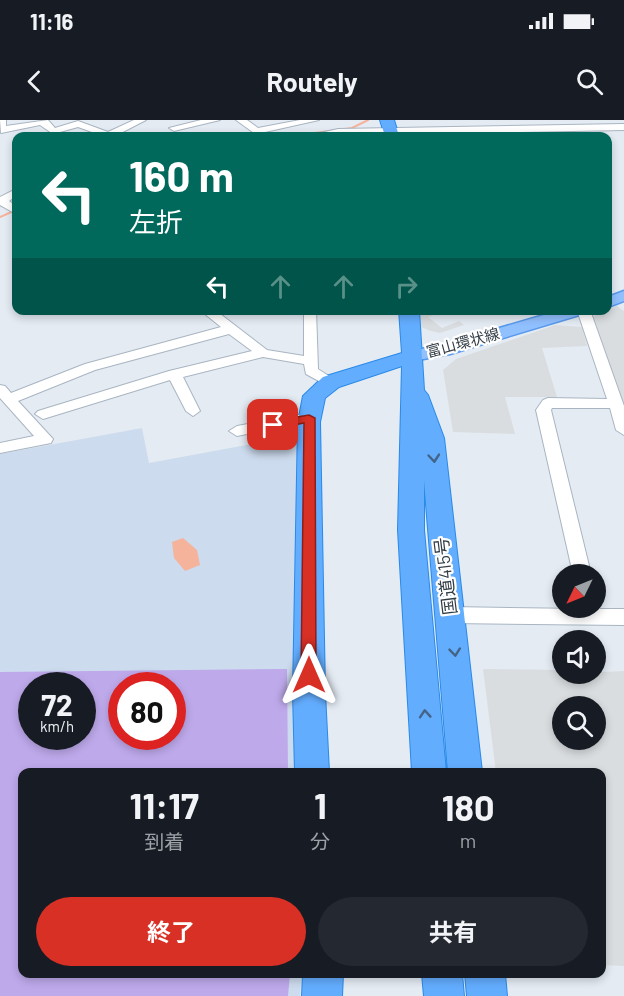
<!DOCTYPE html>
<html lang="ja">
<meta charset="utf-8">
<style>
:root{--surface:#171b24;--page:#242831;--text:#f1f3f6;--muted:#9ea1a6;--accent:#d93025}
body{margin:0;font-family:Barlow,"Noto Sans JP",sans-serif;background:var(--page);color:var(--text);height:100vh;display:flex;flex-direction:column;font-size:22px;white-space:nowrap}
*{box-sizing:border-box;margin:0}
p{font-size:20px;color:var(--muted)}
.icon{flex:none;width:33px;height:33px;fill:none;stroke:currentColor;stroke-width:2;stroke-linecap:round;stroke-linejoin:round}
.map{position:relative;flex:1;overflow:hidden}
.details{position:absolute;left:18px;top:648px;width:588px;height:210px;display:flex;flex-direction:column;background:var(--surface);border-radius:12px;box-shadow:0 3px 9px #0003}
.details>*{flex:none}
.hud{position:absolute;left:12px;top:12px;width:600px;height:183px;border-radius:12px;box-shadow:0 3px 9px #0003;background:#00695c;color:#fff;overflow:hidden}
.needle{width:39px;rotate:227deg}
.controls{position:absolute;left:552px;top:444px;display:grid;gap:12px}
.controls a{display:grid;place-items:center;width:54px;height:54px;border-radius:50%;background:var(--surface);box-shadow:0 3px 9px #0003;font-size:30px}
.speed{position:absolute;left:18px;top:552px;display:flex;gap:12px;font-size:30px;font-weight:700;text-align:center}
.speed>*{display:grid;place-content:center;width:78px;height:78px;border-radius:50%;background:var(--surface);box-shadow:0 3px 9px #0003;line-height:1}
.speed small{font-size:15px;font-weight:400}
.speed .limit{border:9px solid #d22;background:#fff;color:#111}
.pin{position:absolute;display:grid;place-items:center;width:51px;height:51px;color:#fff;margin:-26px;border-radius:12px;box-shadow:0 3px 9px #0006}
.me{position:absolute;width:66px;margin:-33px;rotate:0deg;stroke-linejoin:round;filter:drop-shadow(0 0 4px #0008)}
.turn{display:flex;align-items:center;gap:21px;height:126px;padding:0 18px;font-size:27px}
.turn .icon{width:78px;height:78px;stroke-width:2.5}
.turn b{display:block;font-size:42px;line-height:51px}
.lanes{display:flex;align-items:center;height:57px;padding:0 18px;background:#0003;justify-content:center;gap:30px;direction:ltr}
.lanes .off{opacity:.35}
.eta{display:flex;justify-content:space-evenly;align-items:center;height:102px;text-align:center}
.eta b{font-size:36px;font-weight:700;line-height:42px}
.primary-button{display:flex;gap:12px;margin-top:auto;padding:12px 18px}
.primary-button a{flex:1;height:69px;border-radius:36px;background:var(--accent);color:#fff;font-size:24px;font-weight:700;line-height:69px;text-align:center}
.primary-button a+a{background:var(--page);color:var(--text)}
.status{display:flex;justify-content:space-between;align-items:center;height:42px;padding:0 30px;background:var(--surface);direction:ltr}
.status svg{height:16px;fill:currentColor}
header{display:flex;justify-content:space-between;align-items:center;height:78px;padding:0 18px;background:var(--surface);font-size:27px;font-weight:700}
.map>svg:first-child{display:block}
.education{fill:#cddbee;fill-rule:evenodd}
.green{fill:#bea9eb;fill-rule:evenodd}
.parking{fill:#dadde0;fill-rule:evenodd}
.water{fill:#f5b39b}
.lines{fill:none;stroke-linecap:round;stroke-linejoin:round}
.stream{stroke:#f5b39b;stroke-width:2}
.minor-casing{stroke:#a9b5c2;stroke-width:2}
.major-casing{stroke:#599aec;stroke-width:3}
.highway-casing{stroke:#298ae8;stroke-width:2}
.minor{fill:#fff;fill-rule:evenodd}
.major{fill:#91c0ff;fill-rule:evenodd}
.highway{fill:#63adff;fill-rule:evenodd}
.oneway{stroke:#446487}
.route{fill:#d93025;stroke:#8d1f18;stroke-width:1.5}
.labels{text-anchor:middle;stroke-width:4.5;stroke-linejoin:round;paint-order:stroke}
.far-street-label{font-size:15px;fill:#333d46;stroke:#fff}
.street-label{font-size:18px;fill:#333d46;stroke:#fff}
</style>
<div class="status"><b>11:16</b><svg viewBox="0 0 49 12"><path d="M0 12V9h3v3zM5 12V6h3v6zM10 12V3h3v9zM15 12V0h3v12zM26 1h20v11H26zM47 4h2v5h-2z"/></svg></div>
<header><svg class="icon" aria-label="back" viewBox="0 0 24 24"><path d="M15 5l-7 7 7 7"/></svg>Routely<svg class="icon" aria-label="search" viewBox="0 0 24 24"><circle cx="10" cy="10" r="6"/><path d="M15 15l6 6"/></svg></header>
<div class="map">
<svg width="624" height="876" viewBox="0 0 624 876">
<rect width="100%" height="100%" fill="#e4ebf3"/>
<path class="education" d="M142,308l7,35 151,-28 -7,258 2,79h-273v202h280l-2,22h-300v-542zM32,566h50v50h-50zM122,566h50v50h-50z"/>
<path class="green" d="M287,549l1,103h-266v202h268l-2,22h-288v-324zM32,566h50v50h-50zM122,566h50v50h-50z"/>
<path class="parking" d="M617,186l7,5v95l-31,-90z
M420,191h25l-17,6 14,11 17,-7 5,4 -24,8 -9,-2 -10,-4z
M555,205l27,2 5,19 -45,2 15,49h-52l10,37 -62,-2 -10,-62 13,-11z
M483,549l79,1v4l62,-3v295l-22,-1v-193h-106zM562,586h34v34h-34z"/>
<path class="water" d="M183,418l14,12 3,15 -15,6 -11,-13 -2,-16z"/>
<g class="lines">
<path class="stream" d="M292,16l60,-8
M345,16l7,-8 16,-8
M0,97l16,-7"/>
<defs>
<path id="minor" d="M0,0h6v6l42,-6 7,8 23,-7 30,11 26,-12h12l-31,16h-12l-25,-9 -25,7 -13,-9 -39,8z
M201,0h19l-46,11 -5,-3z
M236,0h11l11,8 42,-8h19l-54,12 -3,4h-12l4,-3z
M624,4v6l-317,6 31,-7z
M16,69v7l-7,5 7,5v8l-16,-9v-8z
M200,190h15l52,40 37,6v-46h12l2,59 20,13 -2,3h-10l-20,-11 -2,-10 -41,-7 -80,20 17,34 -7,5 -7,-5 -16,-31 -127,39 -8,-5 3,-3 131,-40 83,-20 -23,-17 -134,36 -77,31 35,38 -2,4 -51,10v-10l34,-7 -34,-38v-13l5,1 6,7 74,-29 136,-37z
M577,190h13l34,96v29l-8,-5 -6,-22h-58l-1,2 40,164h-18l-37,-164 7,-10 5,-2 59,1z
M309,293l8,5 -3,3 -77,15 -8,-5 8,-5z
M596,482l4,7h24v16l-173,-2 -7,-3 -3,-5 3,-5 7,-3 130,2 15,-1z"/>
<path id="major" d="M624,171v10l-16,6v-10z
M561,190h27l-2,3 -136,41 -37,7 -9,-5 3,-4 34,-7z"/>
<path id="highway" d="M380,0h14l5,16h-14z
M399,190h20l5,80 4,5 16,43 38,334h-34l-24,-292v50l22,242h-34l-14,-242 4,-164 -63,21 -14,11 -5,24 5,271 4,79h-34l-2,-79 5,-271 5,-26 20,-19 79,-24z
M303,854h40l-1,22h-40z
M422,854h40l2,22h-40z
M465,854h40l2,22h-40z"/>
</defs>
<use href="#minor" class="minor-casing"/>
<use href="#major" class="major-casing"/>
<use href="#highway" class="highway-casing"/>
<use href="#minor" class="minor"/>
<use href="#major" class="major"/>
<use href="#highway" class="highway"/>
</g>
<defs><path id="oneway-chevron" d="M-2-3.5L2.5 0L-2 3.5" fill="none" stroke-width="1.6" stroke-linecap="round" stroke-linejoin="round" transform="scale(1.5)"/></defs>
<g class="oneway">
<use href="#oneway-chevron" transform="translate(434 338) rotate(85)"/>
<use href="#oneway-chevron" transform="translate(455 532) rotate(84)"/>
<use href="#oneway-chevron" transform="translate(425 594) rotate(-94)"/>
</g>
<path class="route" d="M309,295l6,3 1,257 -7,7 -8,-7 3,-252 -31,6 -6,-4 6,-4z"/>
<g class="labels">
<g class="far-street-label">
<text transform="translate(463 223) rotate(-15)" y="5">富山環状線</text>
</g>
<g class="street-label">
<text transform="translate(446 456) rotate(-97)" y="6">国道415号</text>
</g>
</g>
</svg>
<div class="controls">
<a><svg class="needle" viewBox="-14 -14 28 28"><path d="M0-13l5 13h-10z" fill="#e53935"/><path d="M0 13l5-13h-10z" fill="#9ea1a6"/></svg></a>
<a><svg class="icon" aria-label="sound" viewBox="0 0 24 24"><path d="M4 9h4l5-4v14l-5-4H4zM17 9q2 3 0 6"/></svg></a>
<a><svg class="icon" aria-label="search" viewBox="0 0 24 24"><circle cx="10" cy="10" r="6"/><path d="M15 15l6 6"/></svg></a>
</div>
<div class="speed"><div>72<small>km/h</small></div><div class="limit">80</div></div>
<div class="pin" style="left:273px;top:305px;background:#d93025"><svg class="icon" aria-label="arrive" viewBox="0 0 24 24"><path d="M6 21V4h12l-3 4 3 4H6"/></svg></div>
<svg class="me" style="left:309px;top:555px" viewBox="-20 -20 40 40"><path d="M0-17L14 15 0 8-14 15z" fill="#d93025" stroke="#fff" stroke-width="4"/></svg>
<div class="hud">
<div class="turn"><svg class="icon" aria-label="left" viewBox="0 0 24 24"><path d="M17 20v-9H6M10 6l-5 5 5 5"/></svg><div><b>160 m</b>左折</div></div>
<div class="lanes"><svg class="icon" aria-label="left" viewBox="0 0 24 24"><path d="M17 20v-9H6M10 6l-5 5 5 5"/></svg><svg class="icon off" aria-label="ahead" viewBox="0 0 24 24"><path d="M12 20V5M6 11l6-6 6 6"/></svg><svg class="icon off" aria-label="ahead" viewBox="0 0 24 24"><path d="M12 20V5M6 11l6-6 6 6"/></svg><svg class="icon off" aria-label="right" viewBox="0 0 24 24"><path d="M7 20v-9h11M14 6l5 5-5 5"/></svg></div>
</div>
<section class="details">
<div class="eta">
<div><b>11:17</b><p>到着</p></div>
<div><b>1</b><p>分</p></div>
<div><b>180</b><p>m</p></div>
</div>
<div class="primary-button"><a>終了</a><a>共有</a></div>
</section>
</div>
